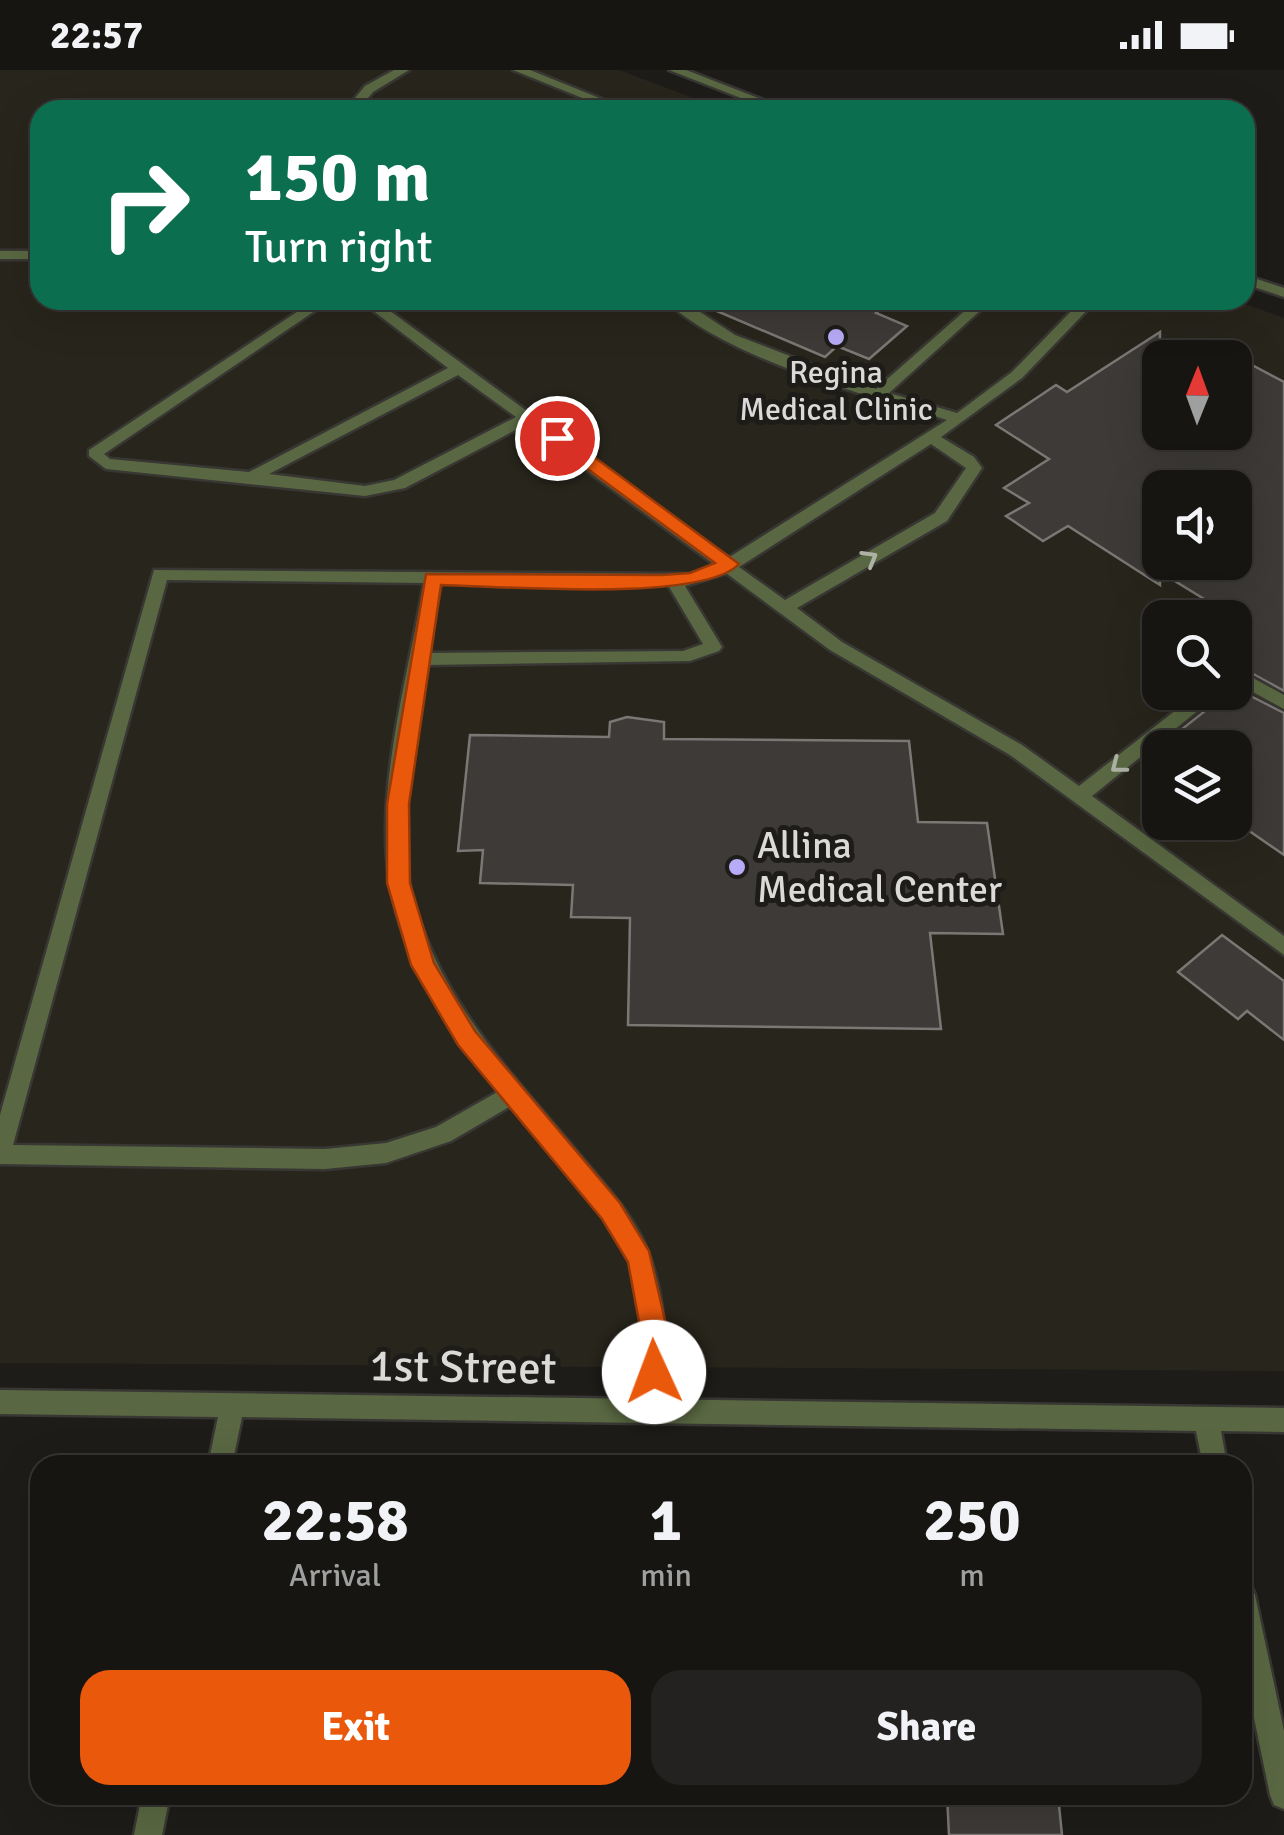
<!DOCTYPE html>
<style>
:root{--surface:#161512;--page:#232220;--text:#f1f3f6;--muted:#9e9f9f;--line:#353432;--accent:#ea580c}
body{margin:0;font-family:Signika,sans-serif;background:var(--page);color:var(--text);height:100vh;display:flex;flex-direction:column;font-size:38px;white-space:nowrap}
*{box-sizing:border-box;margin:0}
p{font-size:32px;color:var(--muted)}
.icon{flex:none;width:55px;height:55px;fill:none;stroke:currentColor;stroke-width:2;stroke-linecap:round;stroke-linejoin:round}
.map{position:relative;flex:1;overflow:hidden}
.drawer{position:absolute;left:30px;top:1385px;width:1222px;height:350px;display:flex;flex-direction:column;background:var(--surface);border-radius:30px;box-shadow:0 10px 40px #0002,0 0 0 2px var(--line)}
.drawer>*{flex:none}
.top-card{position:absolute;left:30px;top:30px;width:1225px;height:210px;border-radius:30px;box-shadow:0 10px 40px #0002,0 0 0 2px var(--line);background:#0b6e4f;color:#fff;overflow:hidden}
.needle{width:65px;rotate:1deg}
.tools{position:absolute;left:1142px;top:270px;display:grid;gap:20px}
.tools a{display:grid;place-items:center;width:110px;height:110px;border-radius:20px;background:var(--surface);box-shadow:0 10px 40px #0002,0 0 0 2px var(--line);font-size:50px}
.pin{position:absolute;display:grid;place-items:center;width:85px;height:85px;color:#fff;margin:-42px;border:5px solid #fff;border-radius:50%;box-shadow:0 2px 10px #0007}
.me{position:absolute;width:110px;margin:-55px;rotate:358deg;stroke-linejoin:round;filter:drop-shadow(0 0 8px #0008)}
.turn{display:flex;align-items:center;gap:35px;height:210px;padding:0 50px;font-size:45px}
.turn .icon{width:130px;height:130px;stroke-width:2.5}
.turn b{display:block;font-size:70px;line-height:85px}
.eta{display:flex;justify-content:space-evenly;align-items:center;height:170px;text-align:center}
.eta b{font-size:60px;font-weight:700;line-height:70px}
.primary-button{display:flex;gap:20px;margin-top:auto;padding:20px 50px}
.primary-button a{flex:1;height:115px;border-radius:30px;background:var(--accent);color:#fff;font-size:40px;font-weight:700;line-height:115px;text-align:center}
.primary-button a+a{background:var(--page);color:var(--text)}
.status{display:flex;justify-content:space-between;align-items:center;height:70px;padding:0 50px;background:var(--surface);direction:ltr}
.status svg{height:28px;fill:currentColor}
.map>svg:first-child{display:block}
.built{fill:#28251c;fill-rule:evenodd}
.building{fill:#3d3a37;stroke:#7b7774;stroke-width:2.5;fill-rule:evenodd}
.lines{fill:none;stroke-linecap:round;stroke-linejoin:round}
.service-casing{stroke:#383733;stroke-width:5}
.minor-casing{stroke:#383733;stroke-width:5}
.tertiary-casing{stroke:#383733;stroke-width:5}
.service{fill:#596842;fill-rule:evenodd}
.minor{fill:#596842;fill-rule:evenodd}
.tertiary{fill:#596842;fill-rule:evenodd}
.oneway{stroke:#aeb2a4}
.route{fill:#ea580c;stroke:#983908;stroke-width:2.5}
.poi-dot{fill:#b8abf7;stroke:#1d1c18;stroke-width:4}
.labels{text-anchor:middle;stroke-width:10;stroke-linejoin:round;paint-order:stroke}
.far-poi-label{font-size:32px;fill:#dbdad8;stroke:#1d1c18}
.poi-label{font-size:38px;fill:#dbdad8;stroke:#1d1c18;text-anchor:start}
.near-street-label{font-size:45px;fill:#dbdad8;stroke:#1d1c18}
</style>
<div class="status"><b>22:57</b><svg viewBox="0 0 49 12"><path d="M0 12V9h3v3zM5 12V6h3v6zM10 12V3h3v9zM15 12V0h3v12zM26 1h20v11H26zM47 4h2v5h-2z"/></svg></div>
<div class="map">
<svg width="1284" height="1765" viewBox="0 0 1284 1765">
<rect width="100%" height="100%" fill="#1d1c18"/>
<path class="built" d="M0,0h619l106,40h-685v190h1194l50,18v1053l-1284,-8zM1160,288h75v74h-75zM1160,418h75v74h-75zM1160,548h75v74h-75zM1160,678h75v74h-75z"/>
<path class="building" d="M691,230h200l-15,13 31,13 -38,33 -32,-13 -12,11z
M1160,262v100h75v-76l49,26v309l-49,-27v-46l-75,-46v13l-92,-59 -25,15 -37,-25 23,-13 -25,-15 45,-29 -53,-34 60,-40 11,7zM1160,418h75v74h-75z
M1235,618l49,25v142l-49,-34v-73h-77l71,-56h6z
M627,647l37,5v17l245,2 9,81 69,1 16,111 -73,-1 11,96 -313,-4 2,-107 -59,-1 2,-32 -93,-2 3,-33 -25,1 12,-116 139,2 1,-15z
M1222,865l62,46v59l-37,-29 -9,8 -60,-47z
M947,1725h111l4,40h-113z"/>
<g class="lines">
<defs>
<path id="service" d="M394,0h15l-36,22 -15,18h-13l20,-24z
M513,0h17l99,40h-17z
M0,181h40v8h-40z
M315,230h16l-227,154 6,5 139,13 199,-104 -89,-68h16l353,258 219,-138c-81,-25 -222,-62 -282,-120h17l53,35 141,54 101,-89h15l-103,93 68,20 55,-41 70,-72h15l-75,78 -81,59 33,20 8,11 -35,53 -150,87 45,34 180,103 57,41 120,-94h22l-129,104 192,140v19l-274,-200 -180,-105 -104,-77 -41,13 37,61 -3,4 -29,10 -264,4c-12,68 -32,158 -15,226 26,107 101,183 169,264 24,29 51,57 66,92 22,53 20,109 20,165l-3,8 -9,4 -9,-4 -3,-8c0,-53 5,-111 -17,-160 -20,-46 -81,-107 -114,-146l-60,35 -65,22 -61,6 -325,-5v-49l154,-545 536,4 25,-9 -190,-140 -120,63 -40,8 -259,-27 -17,-13v-6zM458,305l58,42 -122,63 -29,6 -96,-12zM931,374l35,24 -31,45 -150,87 -46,-33zM167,510l257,3c-16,94 -50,206 -34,301 13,78 60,148 109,207l-63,36 -50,16 -61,6 -312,-4zM441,513l227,2 35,59 -20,7 -255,2z
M1235,598l49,27v14l-49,-27z"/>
<path id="minor" d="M0,1320l1284,18v24l-63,-1 6,34h-24l-7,-34 -954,-14 -10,48h-24l10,-48 -218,-3z
M1242,1512l9,4 4,9 29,136v78l-10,-4 -4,-10 -28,-135z
M142,1725h28l-8,40h-28z"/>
<path id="tertiary" d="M669,0h17l103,40h-17z
M1245,205l39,13v9l-39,-13z"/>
</defs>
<use href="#service" class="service-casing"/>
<use href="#minor" class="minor-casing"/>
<use href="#tertiary" class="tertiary-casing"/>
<use href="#service" class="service"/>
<use href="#minor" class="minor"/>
<use href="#tertiary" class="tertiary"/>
</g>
<defs><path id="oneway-chevron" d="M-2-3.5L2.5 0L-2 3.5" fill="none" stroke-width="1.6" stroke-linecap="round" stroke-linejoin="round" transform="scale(2.5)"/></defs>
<g class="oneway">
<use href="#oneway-chevron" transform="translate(870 488) rotate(-30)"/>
<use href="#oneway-chevron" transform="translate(1118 696) rotate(142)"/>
</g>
<path class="route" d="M551,364h12l176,130c-37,39 -239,22 -298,21l-32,219 1,79 24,80 41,68 145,172 29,48 19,82 -4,48 -10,4 -9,-4 -4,-48 -13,-71 -26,-43 -144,-174 -47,-80 -24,-82v-79l39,-230 236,1 28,-2 25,-10 -164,-121z"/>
<g class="poi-dot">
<circle cx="836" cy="267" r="10"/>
<circle cx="737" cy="797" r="10"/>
</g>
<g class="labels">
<g class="far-poi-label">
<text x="836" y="313">Regina<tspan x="836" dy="37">Medical Clinic</tspan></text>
</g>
<g class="poi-label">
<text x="757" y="788">Allina<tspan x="757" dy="44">Medical Center</tspan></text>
</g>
<g class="near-street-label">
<text transform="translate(463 1296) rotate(1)" y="16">1st Street</text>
</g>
</g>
</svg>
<div class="tools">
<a><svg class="needle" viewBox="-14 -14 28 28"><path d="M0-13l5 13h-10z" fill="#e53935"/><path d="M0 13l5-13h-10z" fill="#9e9f9f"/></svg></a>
<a><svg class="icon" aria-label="sound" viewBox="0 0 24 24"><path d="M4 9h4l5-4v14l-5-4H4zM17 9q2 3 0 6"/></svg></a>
<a><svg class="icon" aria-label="search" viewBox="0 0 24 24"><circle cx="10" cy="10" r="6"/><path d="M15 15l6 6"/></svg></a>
<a><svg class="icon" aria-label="layers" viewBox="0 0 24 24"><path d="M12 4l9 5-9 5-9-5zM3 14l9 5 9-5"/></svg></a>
</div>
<div class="pin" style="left:557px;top:368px;background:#d93025"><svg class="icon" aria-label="arrive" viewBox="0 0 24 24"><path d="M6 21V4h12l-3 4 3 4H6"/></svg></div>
<svg class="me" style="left:654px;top:1302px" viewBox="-20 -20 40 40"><circle r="19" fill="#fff"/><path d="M0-13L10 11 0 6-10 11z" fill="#ea580c"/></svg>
<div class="top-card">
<div class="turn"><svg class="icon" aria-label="right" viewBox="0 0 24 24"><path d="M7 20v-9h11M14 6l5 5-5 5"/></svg><div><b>150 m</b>Turn right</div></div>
</div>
<section class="drawer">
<div class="eta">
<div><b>22:58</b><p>Arrival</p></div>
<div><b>1</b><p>min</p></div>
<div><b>250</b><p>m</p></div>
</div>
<div class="primary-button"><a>Exit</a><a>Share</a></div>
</section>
</div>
